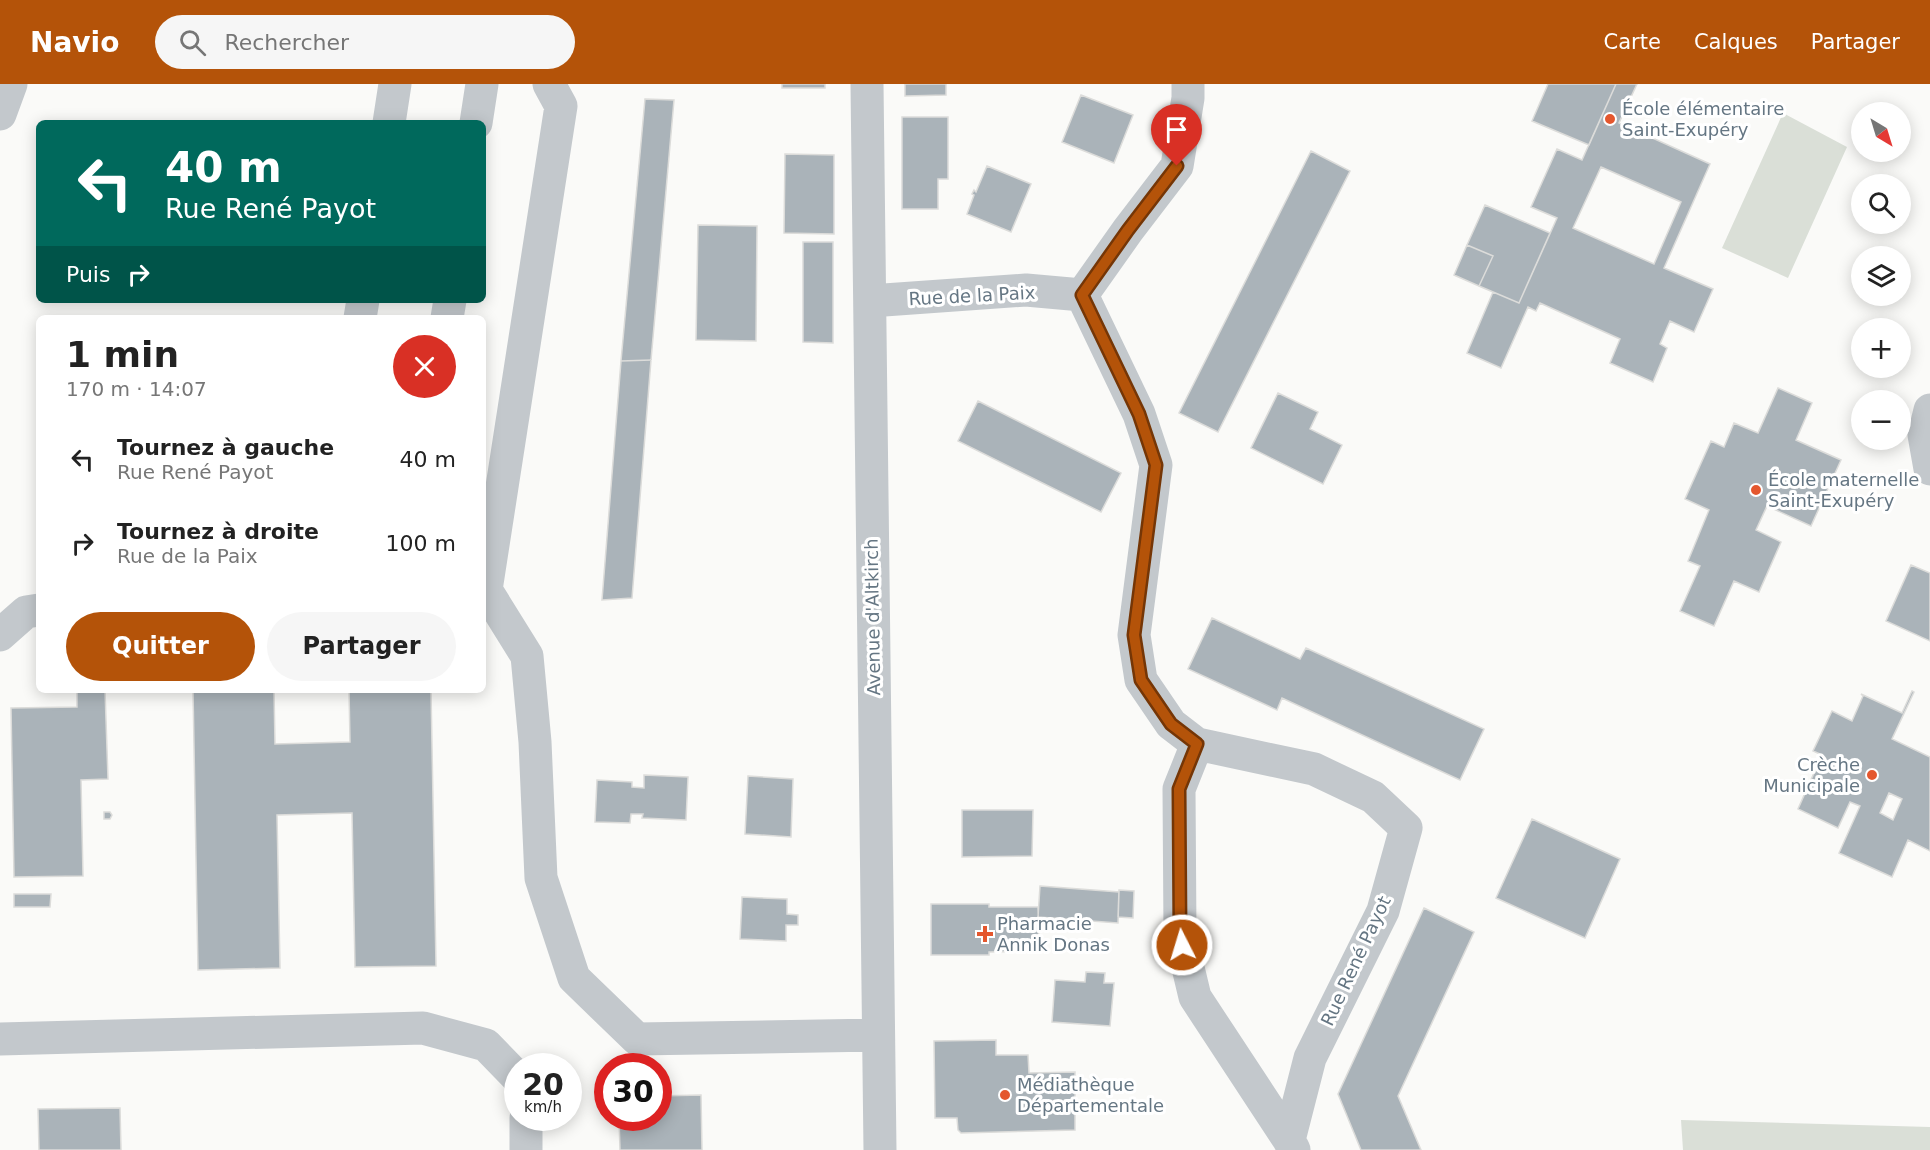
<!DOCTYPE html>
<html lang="fr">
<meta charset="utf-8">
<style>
:root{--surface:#fff;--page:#f6f6f6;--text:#222;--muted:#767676;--accent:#b45309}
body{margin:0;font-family:"DejaVu Sans",sans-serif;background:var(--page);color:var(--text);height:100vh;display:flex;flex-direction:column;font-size:22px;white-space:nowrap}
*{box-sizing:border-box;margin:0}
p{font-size:20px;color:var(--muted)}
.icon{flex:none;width:33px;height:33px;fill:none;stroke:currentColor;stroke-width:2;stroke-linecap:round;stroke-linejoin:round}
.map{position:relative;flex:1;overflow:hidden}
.side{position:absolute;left:36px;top:231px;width:450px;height:378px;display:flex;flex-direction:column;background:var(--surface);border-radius:9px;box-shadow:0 3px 15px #0003}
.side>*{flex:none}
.hud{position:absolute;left:36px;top:36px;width:450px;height:183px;border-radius:9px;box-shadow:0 3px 15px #0003;background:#00695c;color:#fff;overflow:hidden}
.needle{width:39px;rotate:142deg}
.tools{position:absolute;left:1851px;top:18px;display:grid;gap:12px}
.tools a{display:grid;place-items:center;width:60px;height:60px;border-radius:50%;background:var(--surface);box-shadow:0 3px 15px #0003;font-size:30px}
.speed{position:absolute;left:504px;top:969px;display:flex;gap:12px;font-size:30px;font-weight:700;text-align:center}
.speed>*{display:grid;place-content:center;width:78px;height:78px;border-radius:50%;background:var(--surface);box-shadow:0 3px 15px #0003;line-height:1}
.speed small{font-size:15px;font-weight:400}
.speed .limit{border:9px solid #d22;background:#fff;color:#111}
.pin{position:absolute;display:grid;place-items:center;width:51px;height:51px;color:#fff;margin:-62px -26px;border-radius:50% 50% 50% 0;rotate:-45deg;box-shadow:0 0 6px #0007}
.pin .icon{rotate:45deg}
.me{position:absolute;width:66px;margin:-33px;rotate:355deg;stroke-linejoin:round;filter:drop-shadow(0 0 4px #0008)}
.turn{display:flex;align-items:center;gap:21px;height:126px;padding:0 30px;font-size:27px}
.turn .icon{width:78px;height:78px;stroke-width:2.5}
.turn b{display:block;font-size:42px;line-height:51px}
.then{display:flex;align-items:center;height:57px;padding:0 30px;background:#0003;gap:12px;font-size:22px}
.round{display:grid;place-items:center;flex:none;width:63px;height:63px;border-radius:32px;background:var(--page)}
.headline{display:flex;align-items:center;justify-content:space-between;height:102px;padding:0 30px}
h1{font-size:36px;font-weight:600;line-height:45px}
.primary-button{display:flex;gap:12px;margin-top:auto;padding:12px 30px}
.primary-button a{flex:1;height:69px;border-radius:36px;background:var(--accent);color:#fff;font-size:24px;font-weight:600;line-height:69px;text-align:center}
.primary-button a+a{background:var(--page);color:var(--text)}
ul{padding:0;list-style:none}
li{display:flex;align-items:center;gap:18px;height:84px;padding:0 30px}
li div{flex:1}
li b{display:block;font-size:22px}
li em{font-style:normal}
header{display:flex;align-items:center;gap:36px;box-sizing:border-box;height:84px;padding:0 30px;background:var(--accent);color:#fff}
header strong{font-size:28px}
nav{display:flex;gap:33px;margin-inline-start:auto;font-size:21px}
.search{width:420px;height:54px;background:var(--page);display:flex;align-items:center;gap:15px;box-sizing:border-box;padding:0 21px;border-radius:33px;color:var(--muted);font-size:22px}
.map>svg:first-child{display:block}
.green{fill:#dadfd7}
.building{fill:#aab3b9;stroke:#dcdcda;stroke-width:1.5;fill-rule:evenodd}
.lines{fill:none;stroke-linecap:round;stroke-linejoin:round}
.minor{stroke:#c3c8cc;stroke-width:33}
.route-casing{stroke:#753606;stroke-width:15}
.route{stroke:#b45309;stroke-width:10}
.poi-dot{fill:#e4572e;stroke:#fff;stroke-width:2}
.labels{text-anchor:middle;stroke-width:6;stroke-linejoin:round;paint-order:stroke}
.poi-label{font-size:18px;fill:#657683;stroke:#fff;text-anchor:start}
.street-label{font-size:18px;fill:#657683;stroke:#fff}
</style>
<header>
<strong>Navio</strong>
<div class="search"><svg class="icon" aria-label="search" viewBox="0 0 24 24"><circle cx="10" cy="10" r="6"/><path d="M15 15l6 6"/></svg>Rechercher</div>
<nav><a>Carte</a><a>Calques</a><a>Partager</a></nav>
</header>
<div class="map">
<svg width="1930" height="1066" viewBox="0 0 1930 1066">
<rect width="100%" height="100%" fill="#fafaf8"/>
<path class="green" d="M1783,29l64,34 -59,131 -66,-30z
M1681,1036l249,7v23h-247z"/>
<path class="building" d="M782,0h43v4h-43z
M905,0h41v11l-41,1z
M1548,0h68l-27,61 -57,-24z
M1616,0h21l-18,39 91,41 -46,104 49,21 -19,43 -24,-11 -10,23 7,4 -14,34 -43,-19 10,-24 -80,-36 -4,8 -8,-4 -27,61 -34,-15 26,-61 26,11 38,-85 -26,-11 26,-58 25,11zM1601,83l80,35 -27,62 -81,-36z
M1081,11l52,20 -19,48 -52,-21z
M645,15l29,1 -23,260 -30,1z
M902,33h46v62h-10v30h-36z
M1311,67l39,20 -132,261 -39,-19z
M785,70l49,1v79l-50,-1z
M987,82l44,18 -20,48 -44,-18 7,-19 -2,-1 2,-4 2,2z
M1485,121l65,28 -31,70 -40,-17 14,-30 -26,-11z
M698,141l59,1 -1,115 -60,-1z
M803,158h30v101l-30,-1z
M1467,161l26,11 -14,30 -25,-11z
M651,276l-19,238 -30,2 19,-239z
M1778,304l34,15 -16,37 45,20 -30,66 -44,-20 -11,24 25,12 -22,50 -25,-11 -20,45 -34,-15 20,-45 -12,-5 21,-51 -24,-11 26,-58 13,6 10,-24 24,10z
M1278,309l40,19 -8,17 32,16 -19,39 -72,-36z
M978,317l143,72 -20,39 -143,-71z
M1911,481l19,8v68l-44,-20z
M1212,534l88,41 6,-11 178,81 -24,51 -178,-82 -5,12 -89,-41z
M77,606h28l3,89 -27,1 2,96 -69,1 -3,-169 66,-1z
M193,606h81l1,54 75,-2 -1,-52h82l5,276 -81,1 -3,-154 -75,2 3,153 -82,2z
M1912,607l2,1 -22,47 38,18v94l-22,-11 -16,37 -53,-24 21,-47 -10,-4 -12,26 -40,-19 24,-54 -9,-4 19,-40 20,10 11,-25 -2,-2 41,19zM1889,709l13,6 -9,21 -13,-7z
M644,691l44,2 -2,43 -44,-2 1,-4h-12l-1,9 -35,-1 2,-42 35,2v5l12,1z
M748,692l45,3 -2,58 -46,-3z
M962,726h71l-1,46 -70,1z
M104,728h6l2,3 -2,4h-6z
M1532,735l88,40 -35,79 -89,-40z
M1040,802l79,6 -1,31 -80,-6z
M1119,806l15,1 -1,27 -15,-1z
M14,810h37l-1,13h-36z
M742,813l45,2v15l11,1v10h-12v16l-46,-2z
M931,820h58v3h49l1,44 -50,1v3h-58z
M1424,824l50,24 -76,164 23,54h-60l-23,-56z
M1086,888l19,1 -1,10h10l-4,43 -58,-4 3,-42 30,2z
M996,956v15h32l1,18 46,-1v58l-114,3 -3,-3 -1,-12h-22l-1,-77z
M701,1011l1,55h-82l-1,-32h39v-22z
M120,1024l1,42h-82l-1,-41z"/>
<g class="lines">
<path class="minor" d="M867,0l13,1066
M0,30l11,-30
M389,39l6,-39
M476,39l6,-39
M1082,211l57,119 17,51 -22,170 7,45 30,44 26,20 117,25 59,28 33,31 -23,83 -73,147 -21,82 5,10
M870,217l156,-11 56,5 46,-65 49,-64 11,-68v-14
M360,234l3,-18
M447,234l3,-18
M1930,326l-6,25 6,34
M483,506h3l41,66 8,86 6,136 33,100 63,61 241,-4
M486,506l75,-484 -12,-22
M0,551l26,-23 13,-2
M1197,660l-18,45 1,145 15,63 94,143
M0,955l423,-11 63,17 32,33
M526,1034v32"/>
</g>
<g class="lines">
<defs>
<path id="route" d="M1177,82l-49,64 -46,65 57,119 17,51 -22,170 7,45 30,44 26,20 -18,45 1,145 2,11"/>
</defs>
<use href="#route" class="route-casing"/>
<use href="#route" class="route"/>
</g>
<g class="poi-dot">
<circle cx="1610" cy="35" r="6"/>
<circle cx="1756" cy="406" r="6"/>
<circle cx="1872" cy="691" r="6"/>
<path d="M982 841h6v6h6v6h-6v6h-6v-6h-6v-6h6z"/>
<circle cx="1005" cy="1011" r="6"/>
</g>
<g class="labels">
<g class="poi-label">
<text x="1622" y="31">École élémentaire<tspan x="1622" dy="21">Saint-Exupéry</tspan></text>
<text x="1768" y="402">École maternelle<tspan x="1768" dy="21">Saint-Exupéry</tspan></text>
<text x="1860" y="687" text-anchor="end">Crèche<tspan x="1860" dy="21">Municipale</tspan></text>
<text x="997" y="846">Pharmacie<tspan x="997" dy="21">Annik Donas</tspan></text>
<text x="1017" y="1007">Médiathèque<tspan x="1017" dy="21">Départementale</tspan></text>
</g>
<g class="street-label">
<text transform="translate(972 212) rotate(-3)" y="6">Rue de la Paix</text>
<text transform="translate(873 533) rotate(-91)" y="6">Avenue d'Altkirch</text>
<text transform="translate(1356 877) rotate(-65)" y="6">Rue René Payot</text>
</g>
</g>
</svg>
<div class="tools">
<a><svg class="needle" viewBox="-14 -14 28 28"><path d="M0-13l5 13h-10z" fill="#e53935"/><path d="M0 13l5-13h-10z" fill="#767676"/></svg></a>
<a><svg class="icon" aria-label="search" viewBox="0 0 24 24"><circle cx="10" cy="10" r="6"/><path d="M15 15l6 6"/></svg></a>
<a><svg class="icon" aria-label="layers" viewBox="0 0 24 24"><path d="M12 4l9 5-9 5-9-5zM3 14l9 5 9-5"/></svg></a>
<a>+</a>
<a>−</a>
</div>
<div class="speed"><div>20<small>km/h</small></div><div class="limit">30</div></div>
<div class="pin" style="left:1177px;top:82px;background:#d93025"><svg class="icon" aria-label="arrive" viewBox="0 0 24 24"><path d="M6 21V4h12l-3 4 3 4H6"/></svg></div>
<svg class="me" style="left:1182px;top:861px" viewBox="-20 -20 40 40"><circle r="17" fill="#b45309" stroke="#fff" stroke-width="3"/><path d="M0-11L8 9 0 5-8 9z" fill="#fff"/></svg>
<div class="hud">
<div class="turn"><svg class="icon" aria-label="left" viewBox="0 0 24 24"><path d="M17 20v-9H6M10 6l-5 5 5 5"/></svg><div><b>40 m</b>Rue René Payot</div></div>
<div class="then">Puis<svg class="icon" aria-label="right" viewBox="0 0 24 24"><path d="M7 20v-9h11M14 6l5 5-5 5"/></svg></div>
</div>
<section class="side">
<div class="headline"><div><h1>1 min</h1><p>170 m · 14:07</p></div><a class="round" style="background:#d93025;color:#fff"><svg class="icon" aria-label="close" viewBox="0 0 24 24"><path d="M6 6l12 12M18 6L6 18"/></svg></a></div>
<ul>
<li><svg class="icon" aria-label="left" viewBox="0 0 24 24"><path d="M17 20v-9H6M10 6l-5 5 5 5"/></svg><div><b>Tournez à gauche</b><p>Rue René Payot</p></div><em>40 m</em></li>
<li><svg class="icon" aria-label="right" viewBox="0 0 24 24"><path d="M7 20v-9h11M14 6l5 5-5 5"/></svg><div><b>Tournez à droite</b><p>Rue de la Paix</p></div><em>100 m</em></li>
</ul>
<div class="primary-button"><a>Quitter</a><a>Partager</a></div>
</section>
</div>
